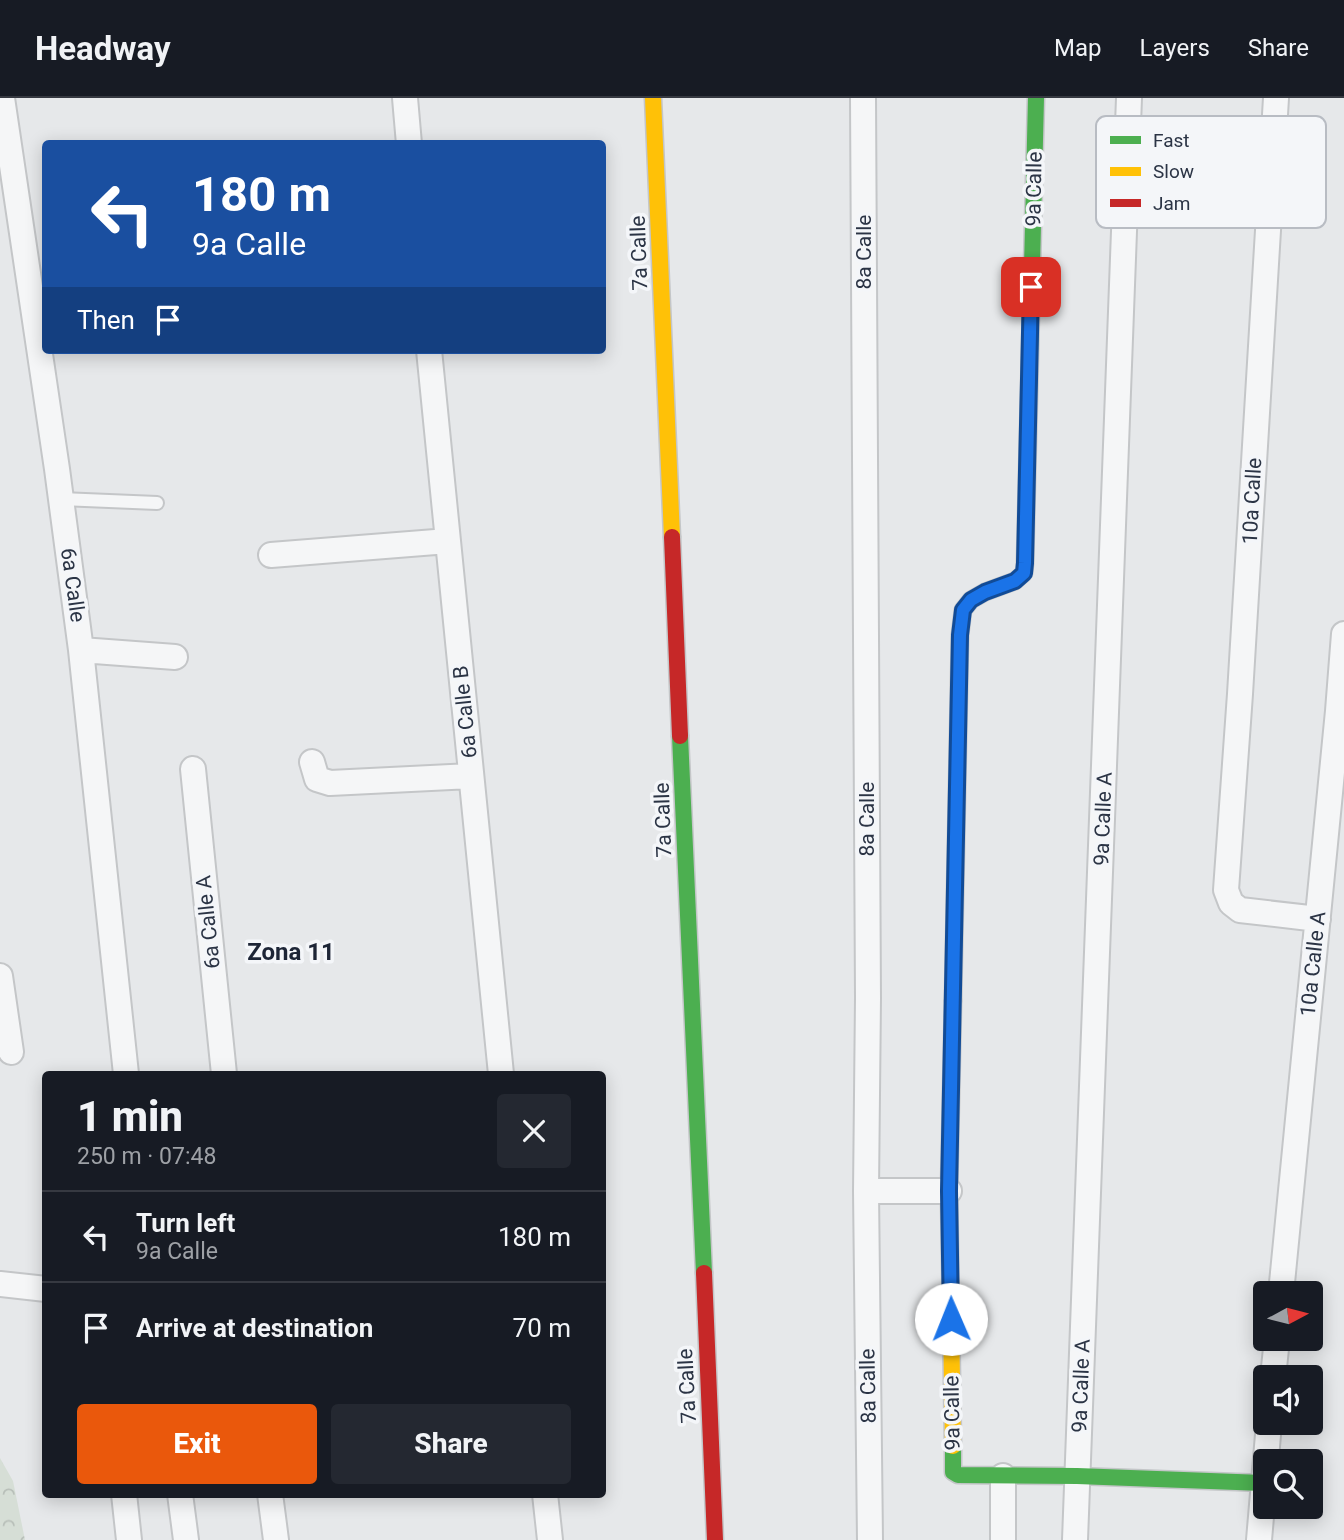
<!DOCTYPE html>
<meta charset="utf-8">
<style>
:root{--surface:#171b24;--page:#242831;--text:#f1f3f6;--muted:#9ea1a6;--line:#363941;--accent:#ea580c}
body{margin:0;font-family:Roboto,sans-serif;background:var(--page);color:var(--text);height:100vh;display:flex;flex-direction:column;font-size:26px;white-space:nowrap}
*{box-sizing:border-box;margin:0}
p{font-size:23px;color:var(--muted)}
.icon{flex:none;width:38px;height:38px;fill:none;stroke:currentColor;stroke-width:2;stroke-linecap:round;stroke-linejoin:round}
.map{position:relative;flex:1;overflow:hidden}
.side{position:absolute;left:42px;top:973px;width:564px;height:427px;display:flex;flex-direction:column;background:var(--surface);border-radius:7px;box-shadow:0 4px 18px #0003}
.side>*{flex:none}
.banner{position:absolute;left:42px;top:42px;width:564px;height:214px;border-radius:7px;box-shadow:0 4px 18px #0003;background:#1a4fa0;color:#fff;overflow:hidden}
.needle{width:46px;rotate:83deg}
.controls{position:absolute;left:1253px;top:1183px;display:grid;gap:14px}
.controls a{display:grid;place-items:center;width:70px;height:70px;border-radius:7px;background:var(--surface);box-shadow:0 4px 18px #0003;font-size:35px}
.pin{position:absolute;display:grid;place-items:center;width:60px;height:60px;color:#fff;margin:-30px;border-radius:14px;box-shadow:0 4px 10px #0006}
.me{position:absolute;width:77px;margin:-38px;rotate:359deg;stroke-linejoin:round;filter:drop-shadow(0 0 5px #0008)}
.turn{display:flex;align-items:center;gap:24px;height:147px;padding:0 35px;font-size:32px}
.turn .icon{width:91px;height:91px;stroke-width:2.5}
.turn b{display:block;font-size:49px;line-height:60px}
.then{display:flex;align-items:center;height:66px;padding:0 35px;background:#0003;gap:14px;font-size:26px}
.round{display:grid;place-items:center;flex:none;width:74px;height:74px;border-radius:7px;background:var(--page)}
.headline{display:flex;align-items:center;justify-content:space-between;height:119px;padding:0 35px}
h1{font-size:42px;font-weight:800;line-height:52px}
.primary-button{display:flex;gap:14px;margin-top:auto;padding:14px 35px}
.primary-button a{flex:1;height:80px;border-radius:7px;background:var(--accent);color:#fff;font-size:28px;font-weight:800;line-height:80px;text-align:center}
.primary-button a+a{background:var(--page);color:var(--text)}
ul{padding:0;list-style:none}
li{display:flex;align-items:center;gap:21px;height:91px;padding:0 35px;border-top:2px solid var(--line)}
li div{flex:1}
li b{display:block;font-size:26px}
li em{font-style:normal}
header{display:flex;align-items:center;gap:42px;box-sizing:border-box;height:98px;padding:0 35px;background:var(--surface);border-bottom:2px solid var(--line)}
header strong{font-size:33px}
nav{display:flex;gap:38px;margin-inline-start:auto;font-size:24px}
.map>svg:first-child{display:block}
.forest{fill:url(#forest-crowns)}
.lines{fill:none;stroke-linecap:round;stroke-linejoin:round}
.lane-casing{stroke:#c4c6c8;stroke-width:16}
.street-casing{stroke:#c4c6c8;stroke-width:28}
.fast-casing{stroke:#c4c6c8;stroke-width:19}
.slow-casing{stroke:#c4c6c8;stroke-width:19}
.jam-casing{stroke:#c4c6c8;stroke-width:19}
.lane{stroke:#f5f6f7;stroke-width:12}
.street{stroke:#f5f6f7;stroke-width:24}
.fast{stroke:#4caf50;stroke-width:16}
.slow{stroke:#ffc107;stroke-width:16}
.jam{stroke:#c62828;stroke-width:16}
.route-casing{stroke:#114b97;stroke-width:18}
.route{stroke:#1a73e8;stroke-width:12}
.labels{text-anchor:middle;stroke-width:7;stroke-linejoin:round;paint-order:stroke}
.street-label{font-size:21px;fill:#2b3445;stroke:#f4f6f9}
.quarter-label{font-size:24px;font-weight:bold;fill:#1d2536;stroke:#f4f6f9}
.key{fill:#f4f6f9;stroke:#b8bcc3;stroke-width:2}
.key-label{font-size:19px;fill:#2b3445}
</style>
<header>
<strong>Headway</strong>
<nav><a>Map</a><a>Layers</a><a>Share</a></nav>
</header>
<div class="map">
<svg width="1344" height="1442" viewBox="0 0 1344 1442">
<defs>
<pattern id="forest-crowns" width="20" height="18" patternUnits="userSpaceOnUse" patternTransform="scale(1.75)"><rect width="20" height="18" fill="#d6ded6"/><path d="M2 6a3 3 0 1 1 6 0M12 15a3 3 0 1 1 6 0" fill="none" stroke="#b8bfb9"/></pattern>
</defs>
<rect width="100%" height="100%" fill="#e6e8ea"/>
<path class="forest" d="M0,1360l13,23 12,59h-25z"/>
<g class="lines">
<defs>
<path id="lane" d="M61,401l96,4"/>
<path id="street" d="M2,0l55,371 24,181 45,424
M405,0l4,46
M863,0l5,900 -2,193 4,349
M1276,0l-36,596 -14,196 5,13 9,7 78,9
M429,252l72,724
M271,457l177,-14
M81,552l94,7
M312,664l5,17 13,4 141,-7
M193,671l31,305
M0,878l11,76
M866,1093h83
M0,1186l46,5
M1281,1195l57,-582 6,-77
M1273,1279l4,-38
M124,1396l5,46
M180,1396l6,46
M270,1396l6,46
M545,1396l5,46
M1003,1442v-64
M1075,1442l54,-1442
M1259,1442l10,-117"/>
<path id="fast" d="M680,638l24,537
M953,903l7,-366 3,-25 8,-10 14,-8 30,-11 9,-8 1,-10 11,-465
M953,1348v26l5,3 119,1 186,7"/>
<path id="slow" d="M653,0l19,439
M953,1348l-4,-255 4,-190"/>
<path id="jam" d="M672,439l8,199
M704,1175l11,267"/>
</defs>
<use href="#lane" class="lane-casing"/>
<use href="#street" class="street-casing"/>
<use href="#fast" class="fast-casing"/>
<use href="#slow" class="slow-casing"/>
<use href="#jam" class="jam-casing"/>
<use href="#lane" class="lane"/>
<use href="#street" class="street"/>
<use href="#fast" class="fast"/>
<use href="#slow" class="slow"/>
<use href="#jam" class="jam"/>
</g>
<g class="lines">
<defs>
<path id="route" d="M951,1221l-2,-128 11,-556 3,-25 8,-10 14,-8 30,-11 9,-8 1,-10 6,-276"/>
</defs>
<use href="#route" class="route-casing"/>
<use href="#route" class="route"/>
</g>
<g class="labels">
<g class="street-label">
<text transform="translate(1034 91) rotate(-89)" y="7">9a Calle</text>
<text transform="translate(864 154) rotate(-90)" y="7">8a Calle</text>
<text transform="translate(639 155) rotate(-92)" y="7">7a Calle</text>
<text transform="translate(1252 403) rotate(-87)" y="7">10a Calle</text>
<text transform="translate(73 487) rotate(82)" y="7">6a Calle</text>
<text transform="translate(465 614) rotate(-96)" y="7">6a Calle B</text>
<text transform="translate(867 721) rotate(-90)" y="7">8a Calle</text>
<text transform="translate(1103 721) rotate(-88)" y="7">9a Calle A</text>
<text transform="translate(663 722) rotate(-92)" y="7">7a Calle</text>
<text transform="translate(208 824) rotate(-96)" y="7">6a Calle A</text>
<text transform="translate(1313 866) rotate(-84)" y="7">10a Calle A</text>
<text transform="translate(687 1288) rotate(-93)" y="7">7a Calle</text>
<text transform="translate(868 1288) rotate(-91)" y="7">8a Calle</text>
<text transform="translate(1081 1288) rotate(-88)" y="7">9a Calle A</text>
<text transform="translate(952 1315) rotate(-91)" y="7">9a Calle</text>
</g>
<g class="quarter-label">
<text x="291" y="862">Zona 11</text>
</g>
</g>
<rect x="1096" y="18" width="230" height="112" rx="10" class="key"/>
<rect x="1110" y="38" width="31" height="8" fill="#4caf50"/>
<rect x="1110" y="69" width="31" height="9" fill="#ffc107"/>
<rect x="1110" y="101" width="31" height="8" fill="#c62828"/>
<g class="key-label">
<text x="1153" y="49">Fast</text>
<text x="1153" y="80">Slow</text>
<text x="1153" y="112">Jam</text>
</g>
</svg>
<div class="controls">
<a><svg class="needle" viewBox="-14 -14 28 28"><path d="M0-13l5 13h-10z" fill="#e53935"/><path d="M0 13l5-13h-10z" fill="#9ea1a6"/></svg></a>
<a><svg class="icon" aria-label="sound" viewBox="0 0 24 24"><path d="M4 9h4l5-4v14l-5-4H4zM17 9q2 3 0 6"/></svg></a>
<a><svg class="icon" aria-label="search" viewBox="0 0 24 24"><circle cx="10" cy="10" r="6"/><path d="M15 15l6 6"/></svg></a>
</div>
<div class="pin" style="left:1031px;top:189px;background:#d93025"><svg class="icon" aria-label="arrive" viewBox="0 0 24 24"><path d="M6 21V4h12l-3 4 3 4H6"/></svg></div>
<svg class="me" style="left:951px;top:1221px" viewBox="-20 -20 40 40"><circle r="19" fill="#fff"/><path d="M0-13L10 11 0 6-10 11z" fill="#1a73e8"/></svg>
<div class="banner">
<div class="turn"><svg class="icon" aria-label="left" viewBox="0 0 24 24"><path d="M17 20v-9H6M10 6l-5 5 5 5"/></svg><div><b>180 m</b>9a Calle</div></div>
<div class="then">Then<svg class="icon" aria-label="arrive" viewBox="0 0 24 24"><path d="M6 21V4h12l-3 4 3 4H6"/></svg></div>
</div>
<section class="side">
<div class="headline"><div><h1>1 min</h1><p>250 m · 07:48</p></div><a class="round"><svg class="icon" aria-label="close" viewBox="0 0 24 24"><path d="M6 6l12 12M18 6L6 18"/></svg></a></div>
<ul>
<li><svg class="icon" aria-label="left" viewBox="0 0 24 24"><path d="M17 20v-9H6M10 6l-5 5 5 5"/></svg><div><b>Turn left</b><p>9a Calle</p></div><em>180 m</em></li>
<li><svg class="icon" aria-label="arrive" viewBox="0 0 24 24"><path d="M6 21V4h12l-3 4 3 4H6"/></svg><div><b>Arrive at destination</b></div><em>70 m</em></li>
</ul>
<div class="primary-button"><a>Exit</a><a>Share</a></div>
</section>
</div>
